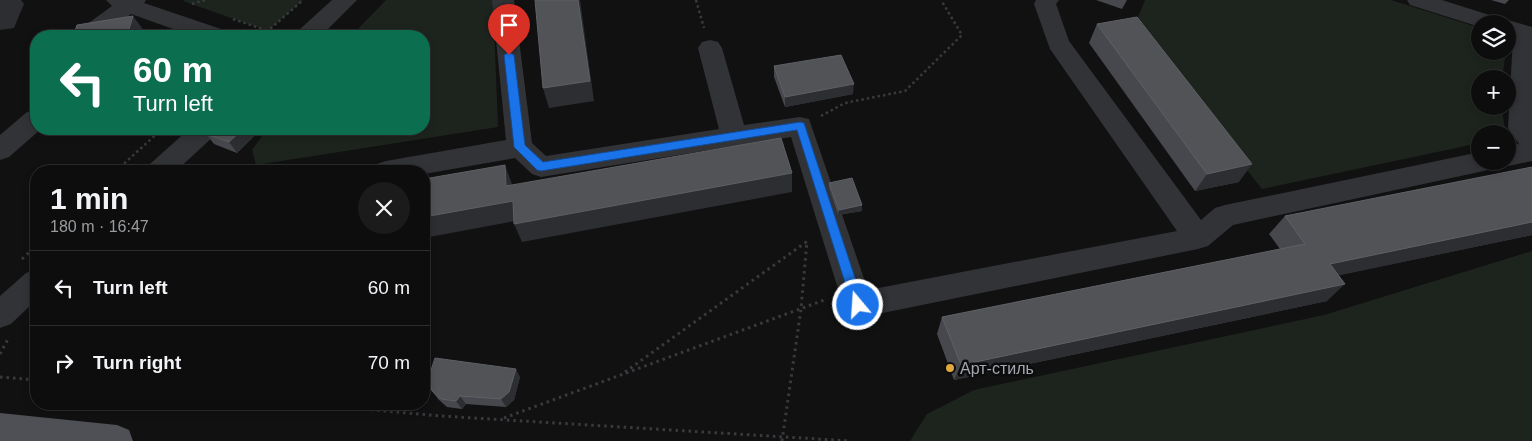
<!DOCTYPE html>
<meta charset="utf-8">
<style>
:root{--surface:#0d0d0e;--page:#1b1b1c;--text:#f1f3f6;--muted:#9a9c9e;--line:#2d2d2e}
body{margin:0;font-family:Helvetica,sans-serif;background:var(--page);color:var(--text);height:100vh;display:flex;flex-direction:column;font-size:19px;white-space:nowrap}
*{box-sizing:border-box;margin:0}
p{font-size:16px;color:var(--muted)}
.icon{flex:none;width:28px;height:28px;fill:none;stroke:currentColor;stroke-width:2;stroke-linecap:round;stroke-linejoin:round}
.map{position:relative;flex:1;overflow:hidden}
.sheet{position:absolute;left:30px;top:165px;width:400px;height:245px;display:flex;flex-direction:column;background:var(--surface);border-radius:20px;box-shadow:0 2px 8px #0003,0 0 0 1px var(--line)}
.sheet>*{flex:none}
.top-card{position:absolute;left:30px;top:30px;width:400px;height:105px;border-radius:20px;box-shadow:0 2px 8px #0003,0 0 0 1px var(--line);background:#0b6e4f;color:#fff;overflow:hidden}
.fabs{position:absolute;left:1471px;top:15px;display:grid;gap:10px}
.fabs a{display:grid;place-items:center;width:45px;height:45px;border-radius:50%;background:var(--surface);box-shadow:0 2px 8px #0003,0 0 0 1px var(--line);font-size:25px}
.pin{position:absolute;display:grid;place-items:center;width:42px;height:42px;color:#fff;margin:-51px -21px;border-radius:50% 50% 50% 0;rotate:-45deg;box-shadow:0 0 5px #0007}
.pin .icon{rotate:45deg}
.me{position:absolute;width:55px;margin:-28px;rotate:342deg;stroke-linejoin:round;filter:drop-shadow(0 0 4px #0008)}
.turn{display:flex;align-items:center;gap:18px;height:105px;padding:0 20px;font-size:22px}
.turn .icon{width:65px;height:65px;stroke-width:2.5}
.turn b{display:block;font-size:35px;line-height:42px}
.round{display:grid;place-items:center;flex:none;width:52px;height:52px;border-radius:26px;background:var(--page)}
.summary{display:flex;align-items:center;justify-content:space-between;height:85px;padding:0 20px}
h1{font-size:30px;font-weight:600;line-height:38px}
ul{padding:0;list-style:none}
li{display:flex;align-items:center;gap:15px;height:75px;padding:0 20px;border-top:1px solid var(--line)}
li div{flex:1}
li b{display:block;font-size:19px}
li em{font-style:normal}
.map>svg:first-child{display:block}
.green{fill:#1d241e}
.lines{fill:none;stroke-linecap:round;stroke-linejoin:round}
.path-far1{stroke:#383a3d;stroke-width:2.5;stroke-dasharray:2.5 3;stroke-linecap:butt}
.path{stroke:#383a3d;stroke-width:3;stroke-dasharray:2.5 4;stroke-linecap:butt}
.minor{fill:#323336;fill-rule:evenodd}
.major{fill:#4e5055;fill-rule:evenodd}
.wall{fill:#47484d}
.shaded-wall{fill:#2d2e31}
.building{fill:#515357;stroke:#5e6065}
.route{fill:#1a73e8;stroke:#114b97}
.poi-dot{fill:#dea83d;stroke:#0c0c0d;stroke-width:2}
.labels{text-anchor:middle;stroke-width:5;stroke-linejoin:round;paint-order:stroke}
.poi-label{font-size:16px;fill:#a3a8b1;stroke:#0c0c0d;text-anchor:start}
</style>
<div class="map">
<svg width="1532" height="441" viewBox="0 0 1532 441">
<rect width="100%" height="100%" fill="#111112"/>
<path class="green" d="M185,0h118l-35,31 -85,-30z
M386,0h107l5,127 -242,38 -4,-15 15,-21h157v-93h-73z
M1145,0h246l89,28v23h26l-4,28h-22v27h21l5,28h-26v9l-218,46 -123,-155 -2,-14z
M1532,251v190h-622l17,-27 47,-24 350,-75z"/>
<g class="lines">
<path class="path-far1" d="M696,0l8,28
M192,4l13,-4
M233,19l35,12
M262,36l41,-36
M821,116l24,-13 60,-12 57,-56 -21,-35
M116,171l46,-42"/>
<path class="path" d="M22,259l14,-13
M0,354l8,-15
M625,372l184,-132
M0,377l36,3
M306,404l135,12 410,25
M504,418l323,-119
M782,441l19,-132 6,-68"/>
<path class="minor" d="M106,0h40l-2,3 80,27 4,6h-35l-62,-22 -29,22h-26l3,-6 33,-24z
M332,0h25l-36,36h-25l3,-6z
M492,0h22l18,143 14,13 173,-27 -21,-81 4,-6 8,-2 8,2 4,6 22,77 56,-8 9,2 59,171 309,-59 -127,-182 -16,-45 2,-4h23l-3,4 13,37 132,179 14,-12 10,-3 255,-53v9h17l-4,7 -9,3 -251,54 -25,21 -10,3 -340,69 -10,-4 -5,-9 -52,-168 -250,40 -9,-3 -17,-16 -91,16v-3h-51l4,-7 9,-3 120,-21z
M1407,0h35l60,19 2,2 4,-1 24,7v134l-24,5 -10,-5h10v-15l11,-2 -11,-16 5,-91 -5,-1v-12h-28v3l-70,-22z
M36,110v19h5l-32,28 -9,3v-25l27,-23z
M189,129h29l-4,7 -38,35h-30l4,-7z
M36,270v30l-25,24 -11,4v-32l26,-23z"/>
<path class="major" d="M0,413l117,12 12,5 4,11h-133z"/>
</g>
<path class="wall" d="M1096,0h31l-5,9z
M1491,0h18l-4,4z
M1097,24l142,158 -44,9 -106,-148z
M774,66l79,28 -68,13 -11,-30z
M261,129l-24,24 -23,-9 -8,-10z
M1532,167v68l-193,40 -12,26 -373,79 -17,-46 5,-17 338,-68 -11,-15 16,-18z
M829,183l33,22v6l-24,4 -9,-27z
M520,377l-6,23 -8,7 -40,-3 -4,5 -15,-2 -9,-8 -6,-8z"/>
<path class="shaded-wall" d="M0,0h21l3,4 -10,24 -14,2z
M578,0h2l14,101 -45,7 -6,-20z
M133,16l15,20h-21z
M854,84l-1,10 -68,13v-10z
M243,129h18l-24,24 -8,-11z
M1252,164l-13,18 -44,9 12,-17z
M505,165l7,19 2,20 6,16 -96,18v-21l82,-31z
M792,173v19l-270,50 -8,-18z
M862,205v6l-24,4 1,-5z
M1532,222v13l-220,46 18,-17z
M1345,284l-18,17 -373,79 7,-15z
M516,369l4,8 -6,23 -8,7 -5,-8z
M460,396l6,8 -4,5 -6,-8z"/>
<path class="building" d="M535,0h43l12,81 -47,7z
M133,16l-6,20h-54l4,-11z
M1137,17l115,147 -45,10 -110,-150z
M841,55l13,29 -69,13 -11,-31z
M212,129h31l-14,13 -23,-8z
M781,138l11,35 -278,51 -1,-23 -89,16v-38l81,-14 1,21z
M185,165l15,6h-22z
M1532,167v55l-202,42 15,20 -384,81 -19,-48 363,-73 -20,-28z
M852,178l10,27 -23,5 -10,-27z
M435,358l81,11 -7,23 -8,7 -41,-3 -4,5 -15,-2 -9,-8 -3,-15z"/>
<path class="route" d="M509,52l5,3 11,90 18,17 257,-40 4,1 60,182 -2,4 -4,1 -5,-1 -1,-4 -55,-175 -256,41 -4,-1 -23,-23 -10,-92z"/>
<circle class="poi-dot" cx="950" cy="368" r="5"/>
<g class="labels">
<g class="poi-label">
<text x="960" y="374">Арт-стиль</text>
</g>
</g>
</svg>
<div class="fabs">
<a><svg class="icon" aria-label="layers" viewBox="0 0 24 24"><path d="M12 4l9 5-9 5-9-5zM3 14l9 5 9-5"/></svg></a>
<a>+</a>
<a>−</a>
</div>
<div class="pin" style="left:509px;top:55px;background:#d93025"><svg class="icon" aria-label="arrive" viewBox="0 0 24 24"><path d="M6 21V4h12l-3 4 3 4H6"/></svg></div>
<svg class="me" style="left:858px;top:305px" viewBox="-20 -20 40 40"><circle r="17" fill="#1a73e8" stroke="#fff" stroke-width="3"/><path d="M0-11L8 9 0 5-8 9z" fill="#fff"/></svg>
<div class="top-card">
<div class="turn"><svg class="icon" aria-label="left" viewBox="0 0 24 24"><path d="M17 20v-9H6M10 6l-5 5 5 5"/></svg><div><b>60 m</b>Turn left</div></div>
</div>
<section class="sheet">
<div class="summary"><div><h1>1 min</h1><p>180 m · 16:47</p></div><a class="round"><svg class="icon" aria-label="close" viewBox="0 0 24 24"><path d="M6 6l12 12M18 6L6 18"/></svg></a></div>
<ul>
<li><svg class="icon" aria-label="left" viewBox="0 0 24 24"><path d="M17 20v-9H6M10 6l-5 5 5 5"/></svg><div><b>Turn left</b></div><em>60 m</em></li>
<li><svg class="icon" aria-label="right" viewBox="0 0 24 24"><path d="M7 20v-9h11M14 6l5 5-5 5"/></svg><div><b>Turn right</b></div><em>70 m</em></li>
</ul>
</section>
</div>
